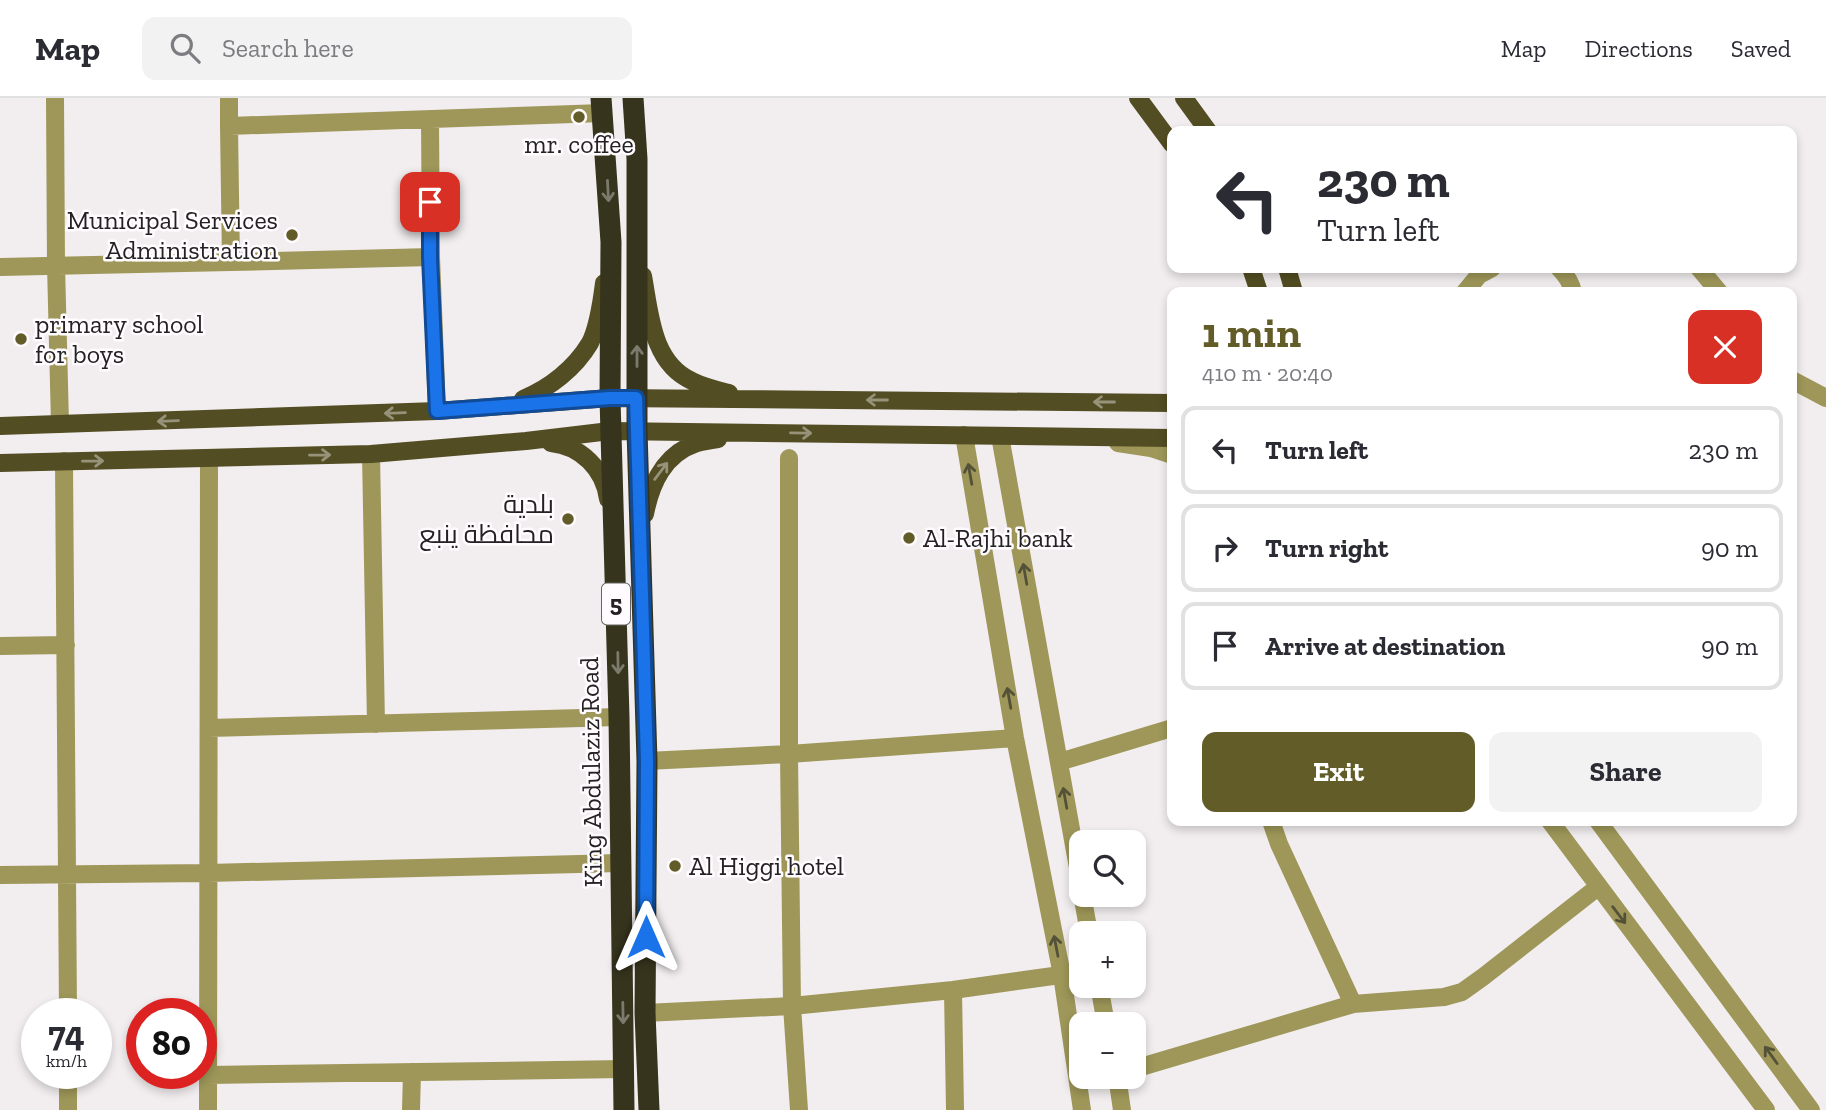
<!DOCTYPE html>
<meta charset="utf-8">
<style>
:root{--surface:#fff;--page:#f2f2f3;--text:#2b2b33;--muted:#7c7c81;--line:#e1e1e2;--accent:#625c28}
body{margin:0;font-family:"Zilla Slab",Cairo,serif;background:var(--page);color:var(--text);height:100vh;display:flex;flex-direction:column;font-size:26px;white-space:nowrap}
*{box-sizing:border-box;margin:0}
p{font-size:23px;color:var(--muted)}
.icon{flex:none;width:38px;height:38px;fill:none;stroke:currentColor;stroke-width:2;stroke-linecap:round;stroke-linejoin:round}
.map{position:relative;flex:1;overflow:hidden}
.details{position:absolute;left:1167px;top:189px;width:630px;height:539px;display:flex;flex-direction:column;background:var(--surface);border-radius:14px;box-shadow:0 4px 10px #0003}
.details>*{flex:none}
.hud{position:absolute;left:1167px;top:28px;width:630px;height:147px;border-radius:14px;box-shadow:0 4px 10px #0003;background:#fff;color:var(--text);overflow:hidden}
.tools{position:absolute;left:1069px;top:732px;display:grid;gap:14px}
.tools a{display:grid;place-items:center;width:77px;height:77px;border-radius:14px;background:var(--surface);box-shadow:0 4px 10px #0003;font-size:35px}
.speed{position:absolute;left:21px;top:900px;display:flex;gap:14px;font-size:35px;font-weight:700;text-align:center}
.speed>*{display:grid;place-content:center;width:91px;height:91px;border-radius:50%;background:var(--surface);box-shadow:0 4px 10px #0003;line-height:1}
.speed small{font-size:18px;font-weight:400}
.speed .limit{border:10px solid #d22;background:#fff;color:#111}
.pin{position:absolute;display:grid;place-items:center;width:60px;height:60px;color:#fff;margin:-30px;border-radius:14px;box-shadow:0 4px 10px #0006}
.me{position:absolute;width:77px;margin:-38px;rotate:0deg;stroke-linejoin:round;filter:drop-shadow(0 0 5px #0008)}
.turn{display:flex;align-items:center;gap:24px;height:147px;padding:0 35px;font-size:32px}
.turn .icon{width:91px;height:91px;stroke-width:2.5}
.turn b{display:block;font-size:49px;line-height:60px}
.round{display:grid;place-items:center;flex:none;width:74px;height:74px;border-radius:14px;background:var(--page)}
.overview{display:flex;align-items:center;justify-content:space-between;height:119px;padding:0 35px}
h1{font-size:42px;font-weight:700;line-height:52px;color:var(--accent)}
.button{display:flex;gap:14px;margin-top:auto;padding:14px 35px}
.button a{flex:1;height:80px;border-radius:14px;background:var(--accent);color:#fff;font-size:28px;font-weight:700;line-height:80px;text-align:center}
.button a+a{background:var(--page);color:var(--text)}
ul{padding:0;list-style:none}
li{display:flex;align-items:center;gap:21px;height:88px;margin:0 14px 10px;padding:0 21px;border:4px solid var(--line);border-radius:14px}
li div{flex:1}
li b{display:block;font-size:26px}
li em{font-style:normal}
header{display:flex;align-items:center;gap:42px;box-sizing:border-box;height:98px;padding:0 35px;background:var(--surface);border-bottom:2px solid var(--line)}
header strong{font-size:33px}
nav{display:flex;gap:38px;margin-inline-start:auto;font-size:24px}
.search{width:490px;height:63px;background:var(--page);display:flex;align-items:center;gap:18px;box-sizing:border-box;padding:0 24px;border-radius:14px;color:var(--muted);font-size:26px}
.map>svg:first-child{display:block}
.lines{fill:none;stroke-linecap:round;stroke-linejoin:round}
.minor{stroke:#9e9759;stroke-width:18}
.major{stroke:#524d22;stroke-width:18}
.highway{stroke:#36341d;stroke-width:21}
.oneway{stroke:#7c7a6c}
.oneway2{stroke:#97937a}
.oneway3{stroke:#545139}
.route-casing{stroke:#114b97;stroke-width:18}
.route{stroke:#1a73e8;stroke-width:12}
.poi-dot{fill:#625c28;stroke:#fffbfe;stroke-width:2.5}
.labels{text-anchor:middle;stroke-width:5;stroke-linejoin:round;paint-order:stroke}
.shield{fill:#fffbfe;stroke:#656365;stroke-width:2}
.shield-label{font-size:24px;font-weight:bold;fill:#232223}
.poi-label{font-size:26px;fill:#232223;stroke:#fffbfe;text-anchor:start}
.street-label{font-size:26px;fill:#232223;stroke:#fffbfe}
</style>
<header>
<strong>Map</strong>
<div class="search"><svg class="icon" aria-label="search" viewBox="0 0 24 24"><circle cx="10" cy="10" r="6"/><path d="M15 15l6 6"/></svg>Search here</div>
<nav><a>Map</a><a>Directions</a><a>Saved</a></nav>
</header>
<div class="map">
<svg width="1826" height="1012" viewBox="0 0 1826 1012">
<rect width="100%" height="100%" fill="#f2eef0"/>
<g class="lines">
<path class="minor" d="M55,0l1,167 4,159
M229,0v28l374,-13
M430,21l1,138 6,154
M229,28l2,136 200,-5
M0,169l231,-5
M1559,170c7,7 12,14 14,24
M1699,170l20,24
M1465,194l14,-17 13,-7
M1792,282l34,18
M964,337l51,303 47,237 20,135
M1000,338l82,454
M1118,345l33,5 21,7
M371,356l5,270
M789,360v296l3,252 7,104
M64,363l4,552
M0,548l66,-1
M209,630l410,-11
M647,663l142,-7 226,-16
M1059,664l113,-34
M1271,723l8,23 74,160
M1550,723l216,289
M1598,723l213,289
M0,777l208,-2 412,-10
M1082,796l7,39
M1099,887l7,39
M953,892l2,120
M645,915l147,-7 161,-16 129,-18
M1134,971l219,-65 91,-7 18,-5 21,-15 115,-90
M68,975v37
M208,977l416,-6
M1117,978l5,34
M208,1012l1,-652
M411,1012l1,-38"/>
<path class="major" d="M1138,0l34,46
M1184,0l24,33
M1251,170l8,24
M1287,170l7,24
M643,178c7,38 9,87 49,105 12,6 25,9 37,12
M523,301c27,-11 52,-31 67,-56 7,-14 12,-44 14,-60
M0,328l437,-15 173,-13 562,5
M551,345c30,3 53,26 57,56
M0,365l371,-9 155,-13 84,-10 562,7
M645,416c6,-31 19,-60 52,-71 7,-2 14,-3 21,-4"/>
<path class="highway" d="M601,0l10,144 -1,156 9,319 5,393
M633,0l4,61v271l10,331 -2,252 4,97"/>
</g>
<defs><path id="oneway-shaft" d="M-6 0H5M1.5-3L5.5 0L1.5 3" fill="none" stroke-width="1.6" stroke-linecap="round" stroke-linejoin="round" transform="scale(1.75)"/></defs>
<g class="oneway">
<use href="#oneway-shaft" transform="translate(608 93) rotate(87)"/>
<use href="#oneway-shaft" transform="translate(637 258) rotate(-90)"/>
<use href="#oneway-shaft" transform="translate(618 565) rotate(89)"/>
<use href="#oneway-shaft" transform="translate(623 915) rotate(89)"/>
</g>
<g class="oneway2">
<use href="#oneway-shaft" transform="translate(877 302) rotate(-180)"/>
<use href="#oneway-shaft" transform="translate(1104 304) rotate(-180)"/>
<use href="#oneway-shaft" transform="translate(395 315) rotate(178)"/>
<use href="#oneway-shaft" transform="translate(168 323) rotate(178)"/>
<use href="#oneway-shaft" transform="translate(801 335) rotate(1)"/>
<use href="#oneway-shaft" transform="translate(320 357) rotate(-1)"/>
<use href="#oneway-shaft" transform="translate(93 363) rotate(-1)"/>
<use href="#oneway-shaft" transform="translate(661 373) rotate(-53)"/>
</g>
<g class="oneway3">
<use href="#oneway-shaft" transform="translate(970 376) rotate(-100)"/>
<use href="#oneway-shaft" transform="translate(1025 476) rotate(-100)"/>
<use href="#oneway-shaft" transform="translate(1009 600) rotate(-100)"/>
<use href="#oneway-shaft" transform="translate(1065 700) rotate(-100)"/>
<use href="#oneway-shaft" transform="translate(1619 817) rotate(53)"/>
<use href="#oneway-shaft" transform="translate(1056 848) rotate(-101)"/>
<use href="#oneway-shaft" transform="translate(1771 957) rotate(-126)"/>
</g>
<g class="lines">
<defs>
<path id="route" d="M430,104v55l7,154 173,-13h26l11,363 -1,176"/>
</defs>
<use href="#route" class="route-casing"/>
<use href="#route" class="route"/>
</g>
<g class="poi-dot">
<circle cx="579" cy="19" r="7"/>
<circle cx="292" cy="137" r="7"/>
<circle cx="21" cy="241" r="7"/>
<circle cx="568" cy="421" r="7"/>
<circle cx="909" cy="440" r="7"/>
<circle cx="675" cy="768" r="7"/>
</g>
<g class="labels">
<rect class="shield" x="602" y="485.5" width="28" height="41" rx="5"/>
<g class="shield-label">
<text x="616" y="514">5</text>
</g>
<g class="poi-label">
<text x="579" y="55" text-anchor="middle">mr. coffee</text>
<text x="278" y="131" text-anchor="end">Municipal Services<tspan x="278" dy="30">Administration</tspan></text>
<text x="35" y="235">primary school<tspan x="35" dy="30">for boys</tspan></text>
<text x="554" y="415" text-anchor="end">بلدية<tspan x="554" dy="30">محافظة ينبع</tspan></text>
<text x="923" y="449">Al-Rajhi bank</text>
<text x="689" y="777">Al Higgi hotel</text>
</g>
<g class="street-label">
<text transform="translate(591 674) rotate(-91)" y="9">King Abdulaziz Road</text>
</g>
</g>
</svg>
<div class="tools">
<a><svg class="icon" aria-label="search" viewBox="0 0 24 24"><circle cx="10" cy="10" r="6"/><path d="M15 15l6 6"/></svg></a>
<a>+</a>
<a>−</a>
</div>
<div class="speed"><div>74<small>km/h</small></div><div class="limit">80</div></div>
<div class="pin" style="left:430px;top:104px;background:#d93025"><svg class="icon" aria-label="arrive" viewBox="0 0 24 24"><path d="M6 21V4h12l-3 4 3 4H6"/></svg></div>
<svg class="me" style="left:646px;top:839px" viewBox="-20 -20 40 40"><path d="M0-17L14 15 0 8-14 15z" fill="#1a73e8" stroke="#fff" stroke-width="4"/></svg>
<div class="hud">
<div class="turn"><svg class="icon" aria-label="left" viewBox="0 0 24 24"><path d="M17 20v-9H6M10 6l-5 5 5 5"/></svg><div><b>230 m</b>Turn left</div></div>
</div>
<section class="details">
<div class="overview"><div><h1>1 min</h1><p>410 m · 20:40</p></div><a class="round" style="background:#d93025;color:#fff"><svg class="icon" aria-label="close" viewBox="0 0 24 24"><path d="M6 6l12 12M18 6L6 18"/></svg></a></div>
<ul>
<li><svg class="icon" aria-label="left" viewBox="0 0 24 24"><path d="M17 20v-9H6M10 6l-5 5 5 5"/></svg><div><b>Turn left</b></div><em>230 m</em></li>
<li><svg class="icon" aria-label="right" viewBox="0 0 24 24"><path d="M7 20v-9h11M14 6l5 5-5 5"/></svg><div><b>Turn right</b></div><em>90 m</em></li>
<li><svg class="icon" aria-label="arrive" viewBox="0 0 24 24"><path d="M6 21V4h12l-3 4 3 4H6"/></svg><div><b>Arrive at destination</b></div><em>90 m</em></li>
</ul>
<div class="button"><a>Exit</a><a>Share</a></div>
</section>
</div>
